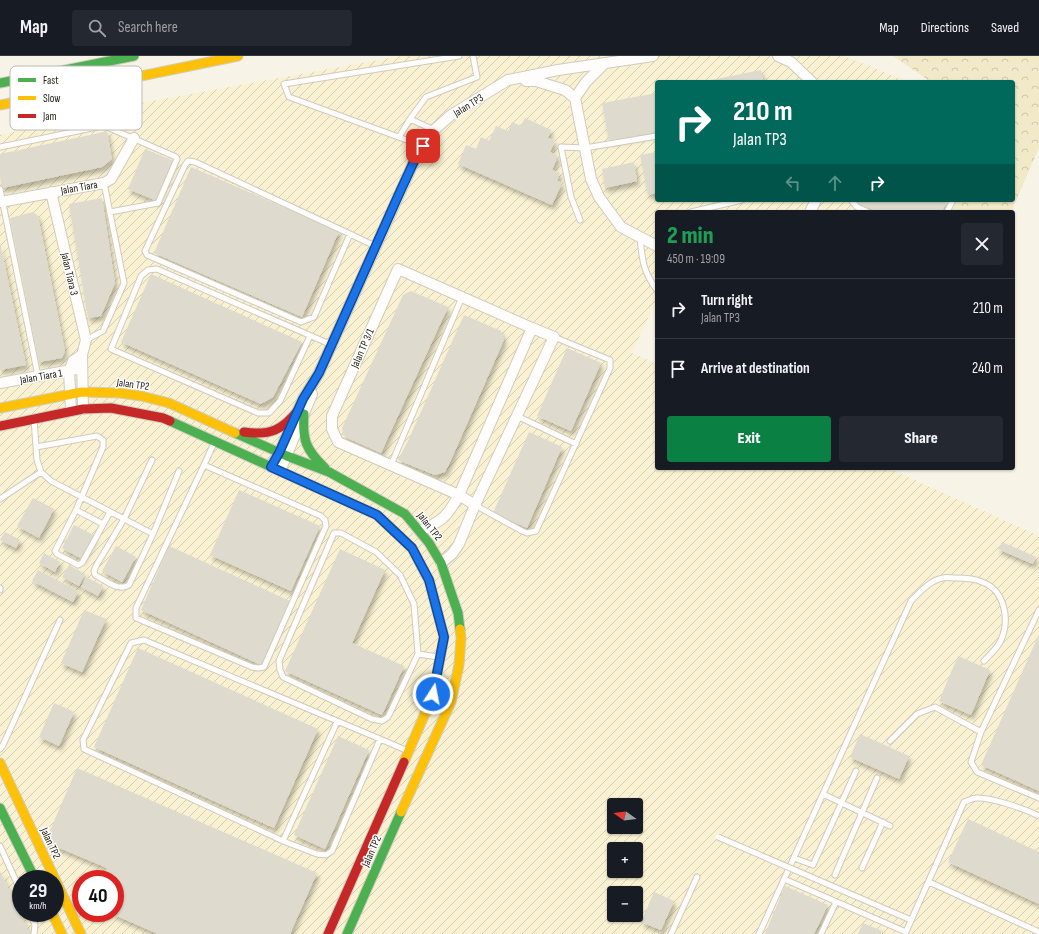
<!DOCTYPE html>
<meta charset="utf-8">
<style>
:root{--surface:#171b24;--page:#242831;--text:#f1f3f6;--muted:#9ea1a6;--line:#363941;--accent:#0b8043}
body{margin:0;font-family:"Sofia Sans Condensed",sans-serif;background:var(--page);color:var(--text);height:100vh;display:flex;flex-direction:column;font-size:15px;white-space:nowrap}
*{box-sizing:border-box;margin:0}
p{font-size:13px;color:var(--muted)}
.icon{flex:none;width:22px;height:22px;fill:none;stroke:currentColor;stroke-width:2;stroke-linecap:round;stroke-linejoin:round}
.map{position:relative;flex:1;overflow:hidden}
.sheet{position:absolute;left:655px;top:154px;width:360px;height:260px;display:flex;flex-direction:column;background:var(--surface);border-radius:4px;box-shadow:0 1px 3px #0004}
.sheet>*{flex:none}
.guide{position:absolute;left:655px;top:24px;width:360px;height:122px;border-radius:4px;box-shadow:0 1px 3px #0004;background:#00695c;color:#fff;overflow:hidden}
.needle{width:26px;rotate:284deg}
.controls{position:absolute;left:607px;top:742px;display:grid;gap:8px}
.controls a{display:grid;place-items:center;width:36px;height:36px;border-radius:4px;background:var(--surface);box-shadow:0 1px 3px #0004;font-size:20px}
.speed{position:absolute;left:12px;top:814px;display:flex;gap:8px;font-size:20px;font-weight:700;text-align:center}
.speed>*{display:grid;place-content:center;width:52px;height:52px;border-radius:50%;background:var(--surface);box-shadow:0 1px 3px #0004;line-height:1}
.speed small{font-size:10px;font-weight:400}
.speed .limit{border:6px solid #d22;background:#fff;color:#111}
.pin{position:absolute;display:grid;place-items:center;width:34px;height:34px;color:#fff;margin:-17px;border-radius:8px;box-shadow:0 2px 6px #0006}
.me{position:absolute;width:44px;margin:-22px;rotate:11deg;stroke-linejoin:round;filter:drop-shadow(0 0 3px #0008)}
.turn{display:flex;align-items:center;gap:14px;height:84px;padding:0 12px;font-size:18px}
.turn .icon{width:52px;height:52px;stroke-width:2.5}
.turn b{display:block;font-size:28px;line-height:34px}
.lanes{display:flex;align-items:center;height:38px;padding:0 12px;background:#0003;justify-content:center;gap:20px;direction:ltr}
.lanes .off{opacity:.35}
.round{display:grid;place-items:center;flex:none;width:42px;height:42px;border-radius:4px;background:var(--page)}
.headline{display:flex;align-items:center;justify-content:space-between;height:68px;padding:0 12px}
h1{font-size:24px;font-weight:800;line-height:30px;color:#1e9e55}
.primary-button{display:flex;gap:8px;margin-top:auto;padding:8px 12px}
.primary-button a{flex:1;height:46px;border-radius:4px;background:var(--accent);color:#fff;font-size:16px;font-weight:800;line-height:46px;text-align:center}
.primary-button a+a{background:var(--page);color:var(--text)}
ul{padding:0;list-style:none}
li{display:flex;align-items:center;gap:12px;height:60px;padding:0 12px;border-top:1px solid var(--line)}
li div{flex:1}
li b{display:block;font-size:15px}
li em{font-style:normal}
header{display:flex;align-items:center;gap:24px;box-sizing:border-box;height:56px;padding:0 20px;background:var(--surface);border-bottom:1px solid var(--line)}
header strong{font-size:19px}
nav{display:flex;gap:22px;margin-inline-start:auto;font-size:14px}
.search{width:280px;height:36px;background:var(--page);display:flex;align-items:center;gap:10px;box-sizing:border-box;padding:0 14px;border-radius:4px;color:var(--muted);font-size:15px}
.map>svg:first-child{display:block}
.industrial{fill:url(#industrial-furrows);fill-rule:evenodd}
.forest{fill:url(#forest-crowns)}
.building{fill:#dedbce;filter:url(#shadow)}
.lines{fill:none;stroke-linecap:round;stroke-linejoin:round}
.lane-casing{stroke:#cfccbf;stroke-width:7}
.street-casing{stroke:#cfccbf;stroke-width:12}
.fast-casing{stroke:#cfccbf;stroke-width:11}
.slow-casing{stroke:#cfccbf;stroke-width:11}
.jam-casing{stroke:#cfccbf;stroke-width:11}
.lane{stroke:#fefdfb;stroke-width:5}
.street{stroke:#fefdfb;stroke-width:10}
.fast{stroke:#4caf50;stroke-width:9}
.slow{stroke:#ffc107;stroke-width:9}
.jam{stroke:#c62828;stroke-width:9}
.lane-bridge-casing{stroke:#cfccbf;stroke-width:7;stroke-linecap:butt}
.lane-bridge{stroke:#fefdfb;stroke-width:5}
.route-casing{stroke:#114b97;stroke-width:10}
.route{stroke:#1a73e8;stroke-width:7}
.labels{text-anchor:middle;stroke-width:3;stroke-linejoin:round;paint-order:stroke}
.street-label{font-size:11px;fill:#1e1a0c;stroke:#fff}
.key{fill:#fff;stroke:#bcbab6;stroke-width:1}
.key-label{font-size:11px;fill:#1e1a0c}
</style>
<header>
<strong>Map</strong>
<div class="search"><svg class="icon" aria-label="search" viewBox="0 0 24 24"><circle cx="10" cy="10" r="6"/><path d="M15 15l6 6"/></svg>Search here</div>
<nav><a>Map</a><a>Directions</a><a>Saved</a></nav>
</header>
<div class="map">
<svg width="1039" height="878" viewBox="0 0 1039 878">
<defs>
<pattern id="industrial-furrows" width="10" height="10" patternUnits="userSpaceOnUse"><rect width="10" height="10" fill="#f9f1d2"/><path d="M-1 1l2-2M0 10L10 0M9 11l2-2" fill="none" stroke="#d5ceb3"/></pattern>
<pattern id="forest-crowns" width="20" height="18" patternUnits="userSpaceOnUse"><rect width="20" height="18" fill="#f2e9c8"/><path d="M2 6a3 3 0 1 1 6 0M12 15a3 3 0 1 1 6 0" fill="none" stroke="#cfc7ab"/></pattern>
<filter id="shadow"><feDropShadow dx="2.5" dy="4.5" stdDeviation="2" flood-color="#0004"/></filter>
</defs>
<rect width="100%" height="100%" fill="#f7f4e7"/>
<path class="industrial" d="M401,0h443l65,26h-252v118h303l-5,12h-298v86l-25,55 25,11v104h231l151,68v398h-1039v-799l102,-25zM614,749h22v22h-22zM614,793h22v22h-22zM21,823h34v34h-34zM81,823h34v34h-34zM614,837h22v22h-22z"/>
<path class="forest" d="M893,0h146v92l-28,64h-59l5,-12h56v-118h-82z"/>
<path class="building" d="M761,14l2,12h-52v-2z
M657,37v39l-48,9 -7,-38z
M525,62l26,12 -3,8 7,3 -5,11 8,4 -6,14 8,3 -3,8 5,2 -10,22 -94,-41 8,-19 10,4 5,-12 8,4 7,-15 12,5 4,-9 9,4z
M107,75l5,28 -10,8 -100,21 -2,-12v-22l95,-20z
M145,93l29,12 -17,40 -29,-12z
M657,96v41l-9,2 -8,-40z
M634,106l3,19 -32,7 -3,-19z
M191,111l148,64 -37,86 -148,-64z
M102,142l13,85 -14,33 -13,2 -19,-114z
M854,144h93l-5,12h-64l-24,-10z
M33,156l5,4 27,135 -3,7 -23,4 -29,-144z
M0,187l26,122 -26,5z
M151,218l151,68 -29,55 -12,7 -140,-62z
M411,235l37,16 -67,146 -36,-16 -3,-9 61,-133z
M464,259l37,16 3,9 -53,120 -6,12 -10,3 -37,-15 10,-19z
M567,292l34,15 -30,68 -34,-15z
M529,376l33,15 -35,81 -34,-15z
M239,434l81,36 -29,65 -81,-36z
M33,442l21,11 -15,29 -22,-12z
M74,469l21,11 -13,23 -20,-11z
M5,476l15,8 -4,8 -16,-8z
M1002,486l34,15 -3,7 -35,-15z
M116,490l20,11 -14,25 -20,-11z
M169,490l121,55 -29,64 -120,-55z
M340,493l45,21 -33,73 52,23 -22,49 -97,-44z
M44,497l16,9 -5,10 -16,-9z
M69,509l16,9 -6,12 -17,-9z
M38,514l40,21 -5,11 -41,-21z
M86,521l17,9 -5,10 -17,-9z
M84,554l22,9 -24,53 -21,-9z
M1039,578v157l-58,-26z
M138,592l180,81 -44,99 -180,-81z
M958,600l32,14 -19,45 -32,-14z
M54,647l20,9 -15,34 -20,-9z
M860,678l49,22 -10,23 -49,-22z
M338,680l31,14 -44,99 -31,-14z
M77,712l240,105 -27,61h-132l-48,-21h5v-34h-13l5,-11 -62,-26z
M968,763l71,33v52l-91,-42z
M0,815l30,63h-30z
M785,830l43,19 -14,29h-49z
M654,836l20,9 -13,29 -20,-8z
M863,867l19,8 -2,3h-22z"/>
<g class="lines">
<defs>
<path id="lane" d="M434,74l-24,-11 16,-22 51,-20 -4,-21
M399,81l11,-18
M423,90l-134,-49 -5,-13 175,-28
M0,91l102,-21 5,1 69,30 1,2 -19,44 -48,9
M0,133l38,187
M851,144l6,7 11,5
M691,156l51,-12
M947,156l6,-12
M580,164l-9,-23 -10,-50 24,1 72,-12
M350,178l-36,83 -13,5 -154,-67 -2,-4 40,-86 3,-4 7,1 155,72 25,12
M640,181c2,22 3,35 17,53
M310,280l-30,65 -11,12h-11l-147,-64 30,-73 7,-6 9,-1 175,76
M86,284l17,-9 21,-48 -20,-100
M517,360l59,28
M34,363l3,41 4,12 10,9 102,53 26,-63
M36,391l61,-11 6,4v7l-27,63 -21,41 2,3 21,11 4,-2 28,-51
M152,404l-28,59 -28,47 -2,5 1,4c10,5 23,17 34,10l24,-51
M204,409l117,51 4,4 1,6 -62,141 -6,1 -6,-1 -116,-49v-10l68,-143 10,-22
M391,409l71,-168
M0,443l41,-27
M475,449l47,26 5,2 9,-2 74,-163v-8l-56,-23
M76,454l27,14
M334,477h7l35,19 24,23 14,29 4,50 -30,63 -6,4 -10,-2 -89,-42 -3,-7 -1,-9z
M0,532v2
M1039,554l-58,122 -10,30 6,10 62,26
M418,598l20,3
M380,683l-48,112 -6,4 -9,-1 -34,-13 -199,-92 -1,-9 48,-97 13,-3 236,99 28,12
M890,685l27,-27 18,-7 46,25
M0,693l3,-4 57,-125
M823,738l67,32
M283,785l54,-119
M0,790l21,46
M794,802l19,7 43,-94
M862,812l21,-46
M835,819l42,-97
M784,823l122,53
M929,826l110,50
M890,855l21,9
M30,857l5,12 -1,9
M671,878l26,-57
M759,878l152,-333c9,-9 19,-21 32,-23 3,-1 8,0 12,0 9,0 19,0 27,4 23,8 28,38 19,58 -3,8 -11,14 -17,21
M821,878l15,-32
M905,878l59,-132c4,-1 8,-4 12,-4 15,-1 49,11 63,18"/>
<path id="street" d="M778,0l13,6 21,20
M526,25h10l29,9 10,8 16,81 8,18 22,30 36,19
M575,42l11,-16 18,-18
M51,136l35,148 -4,15 1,54
M0,146l104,-19 7,-4 23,-41
M810,156l6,-12
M0,327l82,-15
M71,354l-2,-39 4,-10 9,-6
M271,411l8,-14 24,-54 16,-26 98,-218 17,-25 17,-15 57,-35 50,-10 95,-14
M280,415l32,-77
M475,449l-16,-10 -121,-53 -6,-13v-13l66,-147 134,59
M420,475c22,-10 27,-14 39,-36l73,-167 22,9 -79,168 -16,39 -7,10 -11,9"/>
<path id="fast" d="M0,27l134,-27
M304,358c-2,26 2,36 21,54
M170,365l207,94 35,33 13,25
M235,377l52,23 42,16 76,42 24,29 12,20 17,50 2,16
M0,752l35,71
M347,878l54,-122"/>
<path id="slow" d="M0,49l238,-49
M0,352l82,-16 38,1 21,3 28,7 66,30
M404,706l29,-67 11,-58 -15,-57 -4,-7
M0,707l81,171
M401,756l50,-110 8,-37 2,-27 -1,-9
M52,857l10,21"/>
<path id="jam" d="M0,370l83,-17 28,-1 52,10 7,3
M244,376c26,4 39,-2 55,-23
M328,878l76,-172"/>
</defs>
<use href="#lane" class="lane-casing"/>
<use href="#street" class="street-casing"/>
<use href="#fast" class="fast-casing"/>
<use href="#slow" class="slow-casing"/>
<use href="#jam" class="jam-casing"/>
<use href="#lane" class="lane"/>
<use href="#street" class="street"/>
<use href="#fast" class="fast"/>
<use href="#slow" class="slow"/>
<use href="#jam" class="jam"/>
<defs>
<path id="lane-bridge" d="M718,781l172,74"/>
</defs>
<use href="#lane-bridge" class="lane-bridge-casing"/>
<use href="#lane-bridge" class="lane-bridge"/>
</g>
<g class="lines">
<defs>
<path id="route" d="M423,90l-6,9 -18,39 -80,179 -16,26 -24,54 -8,14 106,48 35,33 17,32 15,57 -11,57"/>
</defs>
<use href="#route" class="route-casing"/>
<use href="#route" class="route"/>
</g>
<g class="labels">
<g class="street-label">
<text transform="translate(468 49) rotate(-32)" y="4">Jalan TP3</text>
<text transform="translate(79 131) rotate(-10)" y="4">Jalan Tiara</text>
<text transform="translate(70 218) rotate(77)" y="4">Jalan Tiara 3</text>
<text transform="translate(362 292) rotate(-66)" y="4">Jalan TP 3/1</text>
<text transform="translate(41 320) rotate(-10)" y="4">Jalan Tiara 1</text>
<text transform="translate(133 328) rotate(8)" y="4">Jalan TP2</text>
<text transform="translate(430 470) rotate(52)" y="4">Jalan TP2</text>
<text transform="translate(51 787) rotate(65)" y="4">Jalan TP2</text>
<text transform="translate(371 795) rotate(-66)" y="4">Jalan TP2</text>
</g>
</g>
<rect x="10" y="10" width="132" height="64" rx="6" class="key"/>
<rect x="18" y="22" width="18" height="4" fill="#4caf50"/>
<rect x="18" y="40" width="18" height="4" fill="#ffc107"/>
<rect x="18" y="58" width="18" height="4" fill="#c62828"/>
<g class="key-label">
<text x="43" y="28">Fast</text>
<text x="43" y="46">Slow</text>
<text x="43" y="64">Jam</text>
</g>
</svg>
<div class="controls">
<a><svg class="needle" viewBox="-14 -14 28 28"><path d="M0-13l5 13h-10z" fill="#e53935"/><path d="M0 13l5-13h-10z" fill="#9ea1a6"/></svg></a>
<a>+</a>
<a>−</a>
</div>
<div class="speed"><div>29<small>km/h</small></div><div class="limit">40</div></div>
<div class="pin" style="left:423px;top:90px;background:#d93025"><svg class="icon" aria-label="arrive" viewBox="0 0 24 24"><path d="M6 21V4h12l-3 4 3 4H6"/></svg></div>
<svg class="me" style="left:433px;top:638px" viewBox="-20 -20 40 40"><circle r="17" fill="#1a73e8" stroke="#fff" stroke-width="3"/><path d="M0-11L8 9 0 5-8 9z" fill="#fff"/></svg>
<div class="guide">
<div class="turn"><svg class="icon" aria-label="right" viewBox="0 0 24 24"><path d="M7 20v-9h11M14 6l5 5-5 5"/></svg><div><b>210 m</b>Jalan TP3</div></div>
<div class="lanes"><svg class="icon off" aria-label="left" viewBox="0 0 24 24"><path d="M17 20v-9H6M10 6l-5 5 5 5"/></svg><svg class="icon off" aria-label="ahead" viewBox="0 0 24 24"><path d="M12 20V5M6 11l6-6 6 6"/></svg><svg class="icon" aria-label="right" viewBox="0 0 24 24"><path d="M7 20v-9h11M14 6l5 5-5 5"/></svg></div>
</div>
<section class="sheet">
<div class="headline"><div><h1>2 min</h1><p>450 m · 19:09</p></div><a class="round"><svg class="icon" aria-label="close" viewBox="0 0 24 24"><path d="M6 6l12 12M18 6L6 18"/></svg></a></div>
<ul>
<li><svg class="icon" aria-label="right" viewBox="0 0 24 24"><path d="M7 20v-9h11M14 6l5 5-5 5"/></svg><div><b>Turn right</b><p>Jalan TP3</p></div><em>210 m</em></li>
<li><svg class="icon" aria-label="arrive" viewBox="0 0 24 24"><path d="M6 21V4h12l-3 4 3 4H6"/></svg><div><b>Arrive at destination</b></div><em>240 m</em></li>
</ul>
<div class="primary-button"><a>Exit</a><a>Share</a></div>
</section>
</div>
